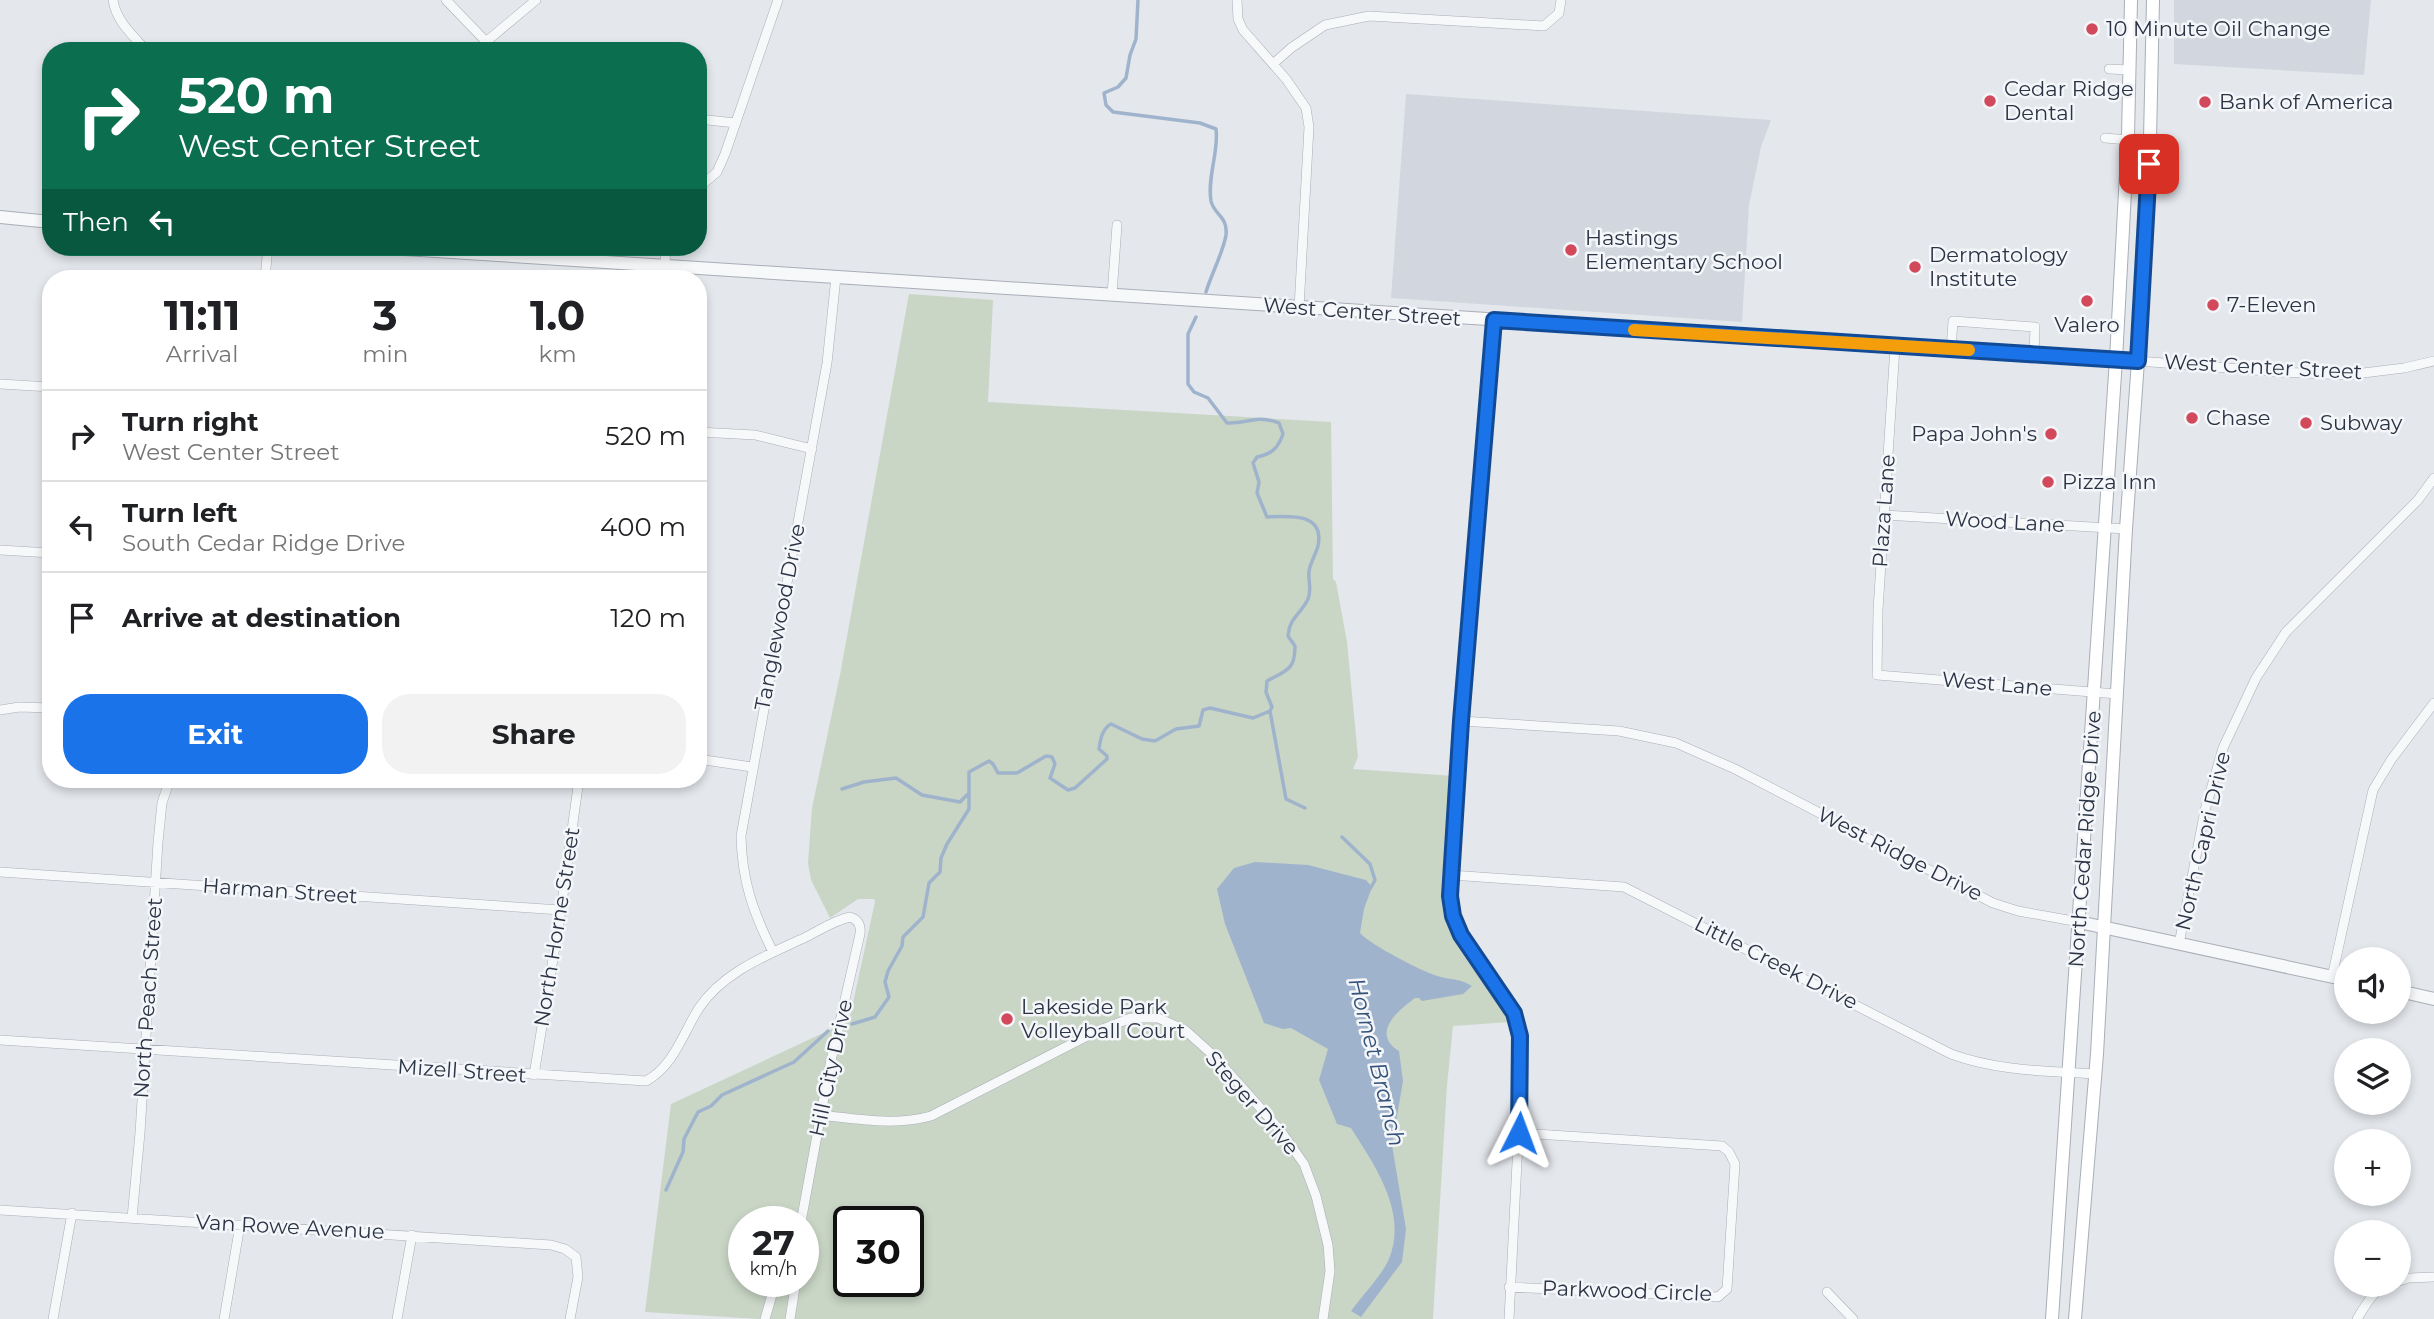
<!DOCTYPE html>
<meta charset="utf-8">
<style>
:root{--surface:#fff;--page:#f2f2f2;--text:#202124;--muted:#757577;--line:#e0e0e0;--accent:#1a73e8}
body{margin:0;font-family:Montserrat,sans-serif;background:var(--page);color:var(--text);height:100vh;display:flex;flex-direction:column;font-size:26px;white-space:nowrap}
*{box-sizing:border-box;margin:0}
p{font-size:23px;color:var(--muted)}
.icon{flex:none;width:38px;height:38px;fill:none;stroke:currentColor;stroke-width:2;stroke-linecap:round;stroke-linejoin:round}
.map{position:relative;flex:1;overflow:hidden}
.panel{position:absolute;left:42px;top:270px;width:665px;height:518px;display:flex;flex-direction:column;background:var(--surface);border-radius:28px;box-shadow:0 4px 10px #0003}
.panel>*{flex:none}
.top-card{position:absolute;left:42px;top:42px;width:665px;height:214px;border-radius:28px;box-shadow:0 4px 10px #0003;background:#0b6e4f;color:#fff;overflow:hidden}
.buttons{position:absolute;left:2334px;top:947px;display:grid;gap:14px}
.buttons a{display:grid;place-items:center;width:77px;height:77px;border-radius:50%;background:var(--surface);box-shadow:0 4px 10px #0003;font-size:35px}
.speed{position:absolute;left:728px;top:1206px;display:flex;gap:14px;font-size:35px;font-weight:700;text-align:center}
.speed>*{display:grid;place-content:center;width:91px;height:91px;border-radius:50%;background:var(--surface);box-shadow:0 4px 10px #0003;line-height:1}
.speed small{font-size:18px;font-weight:400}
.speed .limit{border:4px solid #111;border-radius:10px;background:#fff;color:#111}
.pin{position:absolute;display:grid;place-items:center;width:60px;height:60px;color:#fff;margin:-30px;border-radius:14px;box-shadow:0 4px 10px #0006}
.me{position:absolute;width:77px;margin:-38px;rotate:3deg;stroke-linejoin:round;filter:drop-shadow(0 0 5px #0008)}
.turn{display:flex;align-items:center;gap:24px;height:147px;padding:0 21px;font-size:32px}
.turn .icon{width:91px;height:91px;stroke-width:2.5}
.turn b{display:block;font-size:49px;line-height:60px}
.then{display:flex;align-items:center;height:66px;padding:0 21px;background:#0003;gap:14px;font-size:26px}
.eta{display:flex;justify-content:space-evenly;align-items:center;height:119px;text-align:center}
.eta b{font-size:42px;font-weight:700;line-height:49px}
.action{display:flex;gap:14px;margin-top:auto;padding:14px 21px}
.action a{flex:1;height:80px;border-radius:28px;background:var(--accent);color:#fff;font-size:28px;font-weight:700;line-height:80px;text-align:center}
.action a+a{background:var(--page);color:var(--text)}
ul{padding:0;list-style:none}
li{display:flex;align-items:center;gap:21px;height:91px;padding:0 21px;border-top:2px solid var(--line)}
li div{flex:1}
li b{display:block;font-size:26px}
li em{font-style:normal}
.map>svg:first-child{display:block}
.built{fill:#d2d6de}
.green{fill:#c9d6c5;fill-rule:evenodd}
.water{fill:#9fb4cc}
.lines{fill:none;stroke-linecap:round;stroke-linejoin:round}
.stream{stroke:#9fb4cc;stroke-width:3.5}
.minor-casing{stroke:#a9aeb7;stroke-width:10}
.tertiary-casing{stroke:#a9aeb7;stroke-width:14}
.secondary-casing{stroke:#a9aeb7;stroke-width:14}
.minor{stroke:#f7f8fa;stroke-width:9}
.tertiary{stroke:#f7f8fa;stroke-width:12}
.secondary{stroke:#fff;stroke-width:12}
.route-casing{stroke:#114b97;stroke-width:18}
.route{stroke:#1a73e8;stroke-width:12}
.slow{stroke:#f59e0b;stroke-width:12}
.poi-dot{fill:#d1495b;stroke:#f4f6f9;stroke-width:2.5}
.labels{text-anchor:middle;stroke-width:5;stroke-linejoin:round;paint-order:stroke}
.poi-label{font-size:21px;fill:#2b3445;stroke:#f4f6f9;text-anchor:start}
.street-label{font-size:21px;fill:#2b3445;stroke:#f4f6f9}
.water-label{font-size:23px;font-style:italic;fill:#34527a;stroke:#f4f6f9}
</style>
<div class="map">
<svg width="2434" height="1319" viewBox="0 0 2434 1319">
<rect width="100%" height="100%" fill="#e4e7ec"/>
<path class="built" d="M2174,0h197l-7,75 -190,-11z
M1406,94l365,26 -10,27 -12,58 -7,117 -351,-24z"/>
<path class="green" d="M909,294l84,6 -5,102 343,20 2,157 3,3 11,60 11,115 -5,12 101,7c-4,48 -21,129 4,170 16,27 40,47 52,76l-57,4 -6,59 -14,234h-674l-114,-7 26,-208 178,-83 26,-119 -1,-3h-16l-28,19 -19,-38 -3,-17 4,-55 28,-133zM744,1222h59v59h-59zM849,1222h59v59h-59z"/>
<path class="water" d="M1255,862l53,3 58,15 6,7 -8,22 -4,24c11,12 64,40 81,44 12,3 20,2 31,9l-9,8 -41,7 -3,-3h-4c-16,12 -45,35 -16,53l4,30 -11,64 14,84 -4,33 -41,55 -10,-6c11,-15 31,-36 38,-52 19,-47 -14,-93 -38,-131l-14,-4 -18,-44 9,-31 -37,-21 -8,1 -19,-6 -39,-99 -8,-35 17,-21z"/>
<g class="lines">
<path class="stream" d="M1138,0l-2,39 -6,16 -4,23 -8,9 -14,6 2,12 7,7 87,11 16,6c3,23 -9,48 -5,72 3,14 17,15 15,34 -2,15 -15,40 -20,57
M1196,317l-8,17v50l6,8 14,6 19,25c22,1 28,-9 52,0l4,11c-5,14 -11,20 -26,23l-4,6 6,19 -2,11 10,24c21,-1 58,-5 51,29 -2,7 -6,14 -8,21 -4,10 3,20 -2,32 -7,15 -19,19 -20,37l7,10c0,24 -8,24 -28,35l-1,11 6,15 -2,4 16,88 19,9
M842,789l22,-7 32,-4 26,17 38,7 8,-8
M1342,837l28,27 5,16 -5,9
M852,1024l23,-7 14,-20 -4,-15 3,-11 14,-25 1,-9 20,-20 6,-34 11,-11 1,-14 6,-14 22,-35v-37l20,-11 4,3 5,9h19l29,-17 6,1 3,7 -5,14 18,12 7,-2 32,-29v-3l-8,-7c1,-9 4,-21 12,-25l31,15 13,2 21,-12 23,-3 4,-16 7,-2 43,10 17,-7
M666,1190l17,-38 1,-13 14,-27 13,-6 11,-11 72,-33 34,-31"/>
<defs>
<path id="minor" d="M113,0c3,21 20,36 34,51
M446,0l49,51
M1237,0l1,19 5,11 43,49 20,29 3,19 -10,181
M475,51l61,-51
M1273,64l18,-16 34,-23 44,-9 175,10 15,-13 2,-13
M2109,69l21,1
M698,119l38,4
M2105,138l45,4
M698,188l19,-16 8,-18 53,-154
M265,278l3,-31
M664,278l2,-31
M1112,295l5,-70
M1494,320l-33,401 -11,175 3,20 8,19 53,78 6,23 1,48 -12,235
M1895,347l-17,263 -1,65 240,19
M1951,349l2,-28 82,6 -1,27
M2138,361l141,11 68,3 57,-7 30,-7
M0,384l51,3
M698,432l57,3 57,14
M1884,515l242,14
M0,550l51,3
M0,710l19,-3 32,1
M1461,721l158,10 57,12 59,26 258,134 25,8 61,11
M698,759l54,8
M0,872l561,38
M1451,875l173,12 327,167c46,17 95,17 144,20
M2179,944l26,-134 18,-62 33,-70 30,-46 132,-132 16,-22
M773,952c-20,-40 -31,-71 -32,-116l86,-473 9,-86
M2332,977l41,-187 18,-30 43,-57
M0,1040l646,41c28,-15 37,-48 53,-73 25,-37 69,-53 107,-71 14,-7 29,-17 44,-20 9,3 11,9 10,17l-30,131 -29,157
M534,1075l27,-165 18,-131
M820,1115c38,4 74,11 111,1l164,-84 36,-14h27l27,12 29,26 66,74 24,34 12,32 12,49 2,26 -7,48
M0,1210l551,35 14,4 11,8 2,20 -8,42
M132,1218l8,-85 18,-291 4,-39 8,-24
M2399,1281l10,-3 25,-1
M1509,1287l209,10 9,-8 8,-125 -6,-12 -7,-6 -203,-13
M1827,1292l26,27
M53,1319l19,-106
M224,1319l16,-94
M397,1319l15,-84
M765,1319l11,-38
M790,1319l6,-38
M2357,1319c8,-13 17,-30 32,-35"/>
<path id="tertiary" d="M0,217l51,5
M373,247l1765,114
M2079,922l268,58
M2399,991l35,8"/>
<path id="secondary" d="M2052,1319l64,-960 12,-223 3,-136
M2075,1319l22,-265 29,-525 12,-168 12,-222 3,-139"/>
</defs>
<use href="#minor" class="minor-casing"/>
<use href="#tertiary" class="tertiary-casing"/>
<use href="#secondary" class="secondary-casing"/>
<use href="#minor" class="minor"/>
<use href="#tertiary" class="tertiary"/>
<use href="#secondary" class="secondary"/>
</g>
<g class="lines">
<defs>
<path id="route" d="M1519,1133l1,-97 -6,-23 -53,-78 -8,-19 -3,-20 11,-175 33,-401 644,41 11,-197"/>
</defs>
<use href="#route" class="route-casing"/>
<use href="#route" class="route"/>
<path class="slow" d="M1634,330l335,20"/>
</g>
<g class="poi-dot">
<circle cx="2092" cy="29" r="7"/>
<circle cx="1990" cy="101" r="7"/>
<circle cx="2205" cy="102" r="7"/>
<circle cx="1571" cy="250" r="7"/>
<circle cx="1915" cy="267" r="7"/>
<circle cx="2087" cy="301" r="7"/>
<circle cx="2213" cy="305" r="7"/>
<circle cx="2192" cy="418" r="7"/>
<circle cx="2306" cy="423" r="7"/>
<circle cx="2051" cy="434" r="7"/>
<circle cx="2048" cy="482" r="7"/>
<circle cx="1007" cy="1019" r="7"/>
</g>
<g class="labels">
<g class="poi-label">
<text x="2106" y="36">10 Minute Oil Change</text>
<text x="2004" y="96">Cedar Ridge<tspan x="2004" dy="24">Dental</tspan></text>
<text x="2219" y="109">Bank of America</text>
<text x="1585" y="245">Hastings<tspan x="1585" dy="24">Elementary School</tspan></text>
<text x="1929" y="262">Dermatology<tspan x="1929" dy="24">Institute</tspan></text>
<text x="2227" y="312">7-Eleven</text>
<text x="2087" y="332" text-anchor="middle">Valero</text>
<text x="2206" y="425">Chase</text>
<text x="2320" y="430">Subway</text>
<text x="2037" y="441" text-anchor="end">Papa John's</text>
<text x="2062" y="489">Pizza Inn</text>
<text x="1021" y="1014">Lakeside Park<tspan x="1021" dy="24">Volleyball Court</tspan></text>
</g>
<g class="street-label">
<text transform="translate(1362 312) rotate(4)" y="7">West Center Street</text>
<text transform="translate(2263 367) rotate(3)" y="7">West Center Street</text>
<text transform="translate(1884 511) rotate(-86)" y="7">Plaza Lane</text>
<text transform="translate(2005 522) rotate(3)" y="7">Wood Lane</text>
<text transform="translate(780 617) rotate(-79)" y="7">Tanglewood Drive</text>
<text transform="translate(1997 684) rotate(5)" y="7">West Lane</text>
<text transform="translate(2085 839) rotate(-86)" y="7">North Cedar Ridge Drive</text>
<text transform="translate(2203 841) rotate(-77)" y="7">North Capri Drive</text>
<text transform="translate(1900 854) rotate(27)" y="7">West Ridge Drive</text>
<text transform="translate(280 891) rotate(4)" y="7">Harman Street</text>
<text transform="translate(557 927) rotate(-81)" y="7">North Horne Street</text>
<text transform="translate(1776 963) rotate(27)" y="7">Little Creek Drive</text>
<text transform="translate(148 998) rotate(-86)" y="7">North Peach Street</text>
<text transform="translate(831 1068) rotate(-78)" y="7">Hill City Drive</text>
<text transform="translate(462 1071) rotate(4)" y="7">Mizell Street</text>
<text transform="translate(1252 1103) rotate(49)" y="7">Steger Drive</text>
<text transform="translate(290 1227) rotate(3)" y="7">Van Rowe Avenue</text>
<text transform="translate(1627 1291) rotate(2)" y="7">Parkwood Circle</text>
</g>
<g class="water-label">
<text transform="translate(1377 1062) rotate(76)" y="8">Hornet Branch</text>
</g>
</g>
</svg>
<div class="buttons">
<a><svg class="icon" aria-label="sound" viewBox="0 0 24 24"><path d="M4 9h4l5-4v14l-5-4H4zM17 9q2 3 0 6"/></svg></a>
<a><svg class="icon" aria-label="layers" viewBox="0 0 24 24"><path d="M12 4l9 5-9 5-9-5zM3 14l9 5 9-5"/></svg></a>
<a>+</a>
<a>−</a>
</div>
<div class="speed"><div>27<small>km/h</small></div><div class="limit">30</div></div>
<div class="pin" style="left:2149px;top:164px;background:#d93025"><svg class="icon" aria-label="arrive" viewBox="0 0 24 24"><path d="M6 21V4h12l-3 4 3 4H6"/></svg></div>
<svg class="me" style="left:1519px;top:1133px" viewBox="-20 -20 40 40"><path d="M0-17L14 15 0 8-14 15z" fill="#1a73e8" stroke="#fff" stroke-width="4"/></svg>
<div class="top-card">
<div class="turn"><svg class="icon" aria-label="right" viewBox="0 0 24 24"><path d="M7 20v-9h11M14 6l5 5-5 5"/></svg><div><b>520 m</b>West Center Street</div></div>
<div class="then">Then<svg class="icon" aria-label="left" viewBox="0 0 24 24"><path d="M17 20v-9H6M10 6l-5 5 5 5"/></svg></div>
</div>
<section class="panel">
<div class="eta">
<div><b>11:11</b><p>Arrival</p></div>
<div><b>3</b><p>min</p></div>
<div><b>1.0</b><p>km</p></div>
</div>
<ul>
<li><svg class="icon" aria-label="right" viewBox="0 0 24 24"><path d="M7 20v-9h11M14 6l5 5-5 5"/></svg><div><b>Turn right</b><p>West Center Street</p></div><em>520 m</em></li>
<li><svg class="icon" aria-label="left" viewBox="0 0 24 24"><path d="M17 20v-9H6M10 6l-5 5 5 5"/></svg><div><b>Turn left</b><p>South Cedar Ridge Drive</p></div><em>400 m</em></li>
<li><svg class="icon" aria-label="arrive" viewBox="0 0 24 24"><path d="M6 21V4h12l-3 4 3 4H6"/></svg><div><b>Arrive at destination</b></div><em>120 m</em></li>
</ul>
<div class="action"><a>Exit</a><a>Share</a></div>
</section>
</div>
